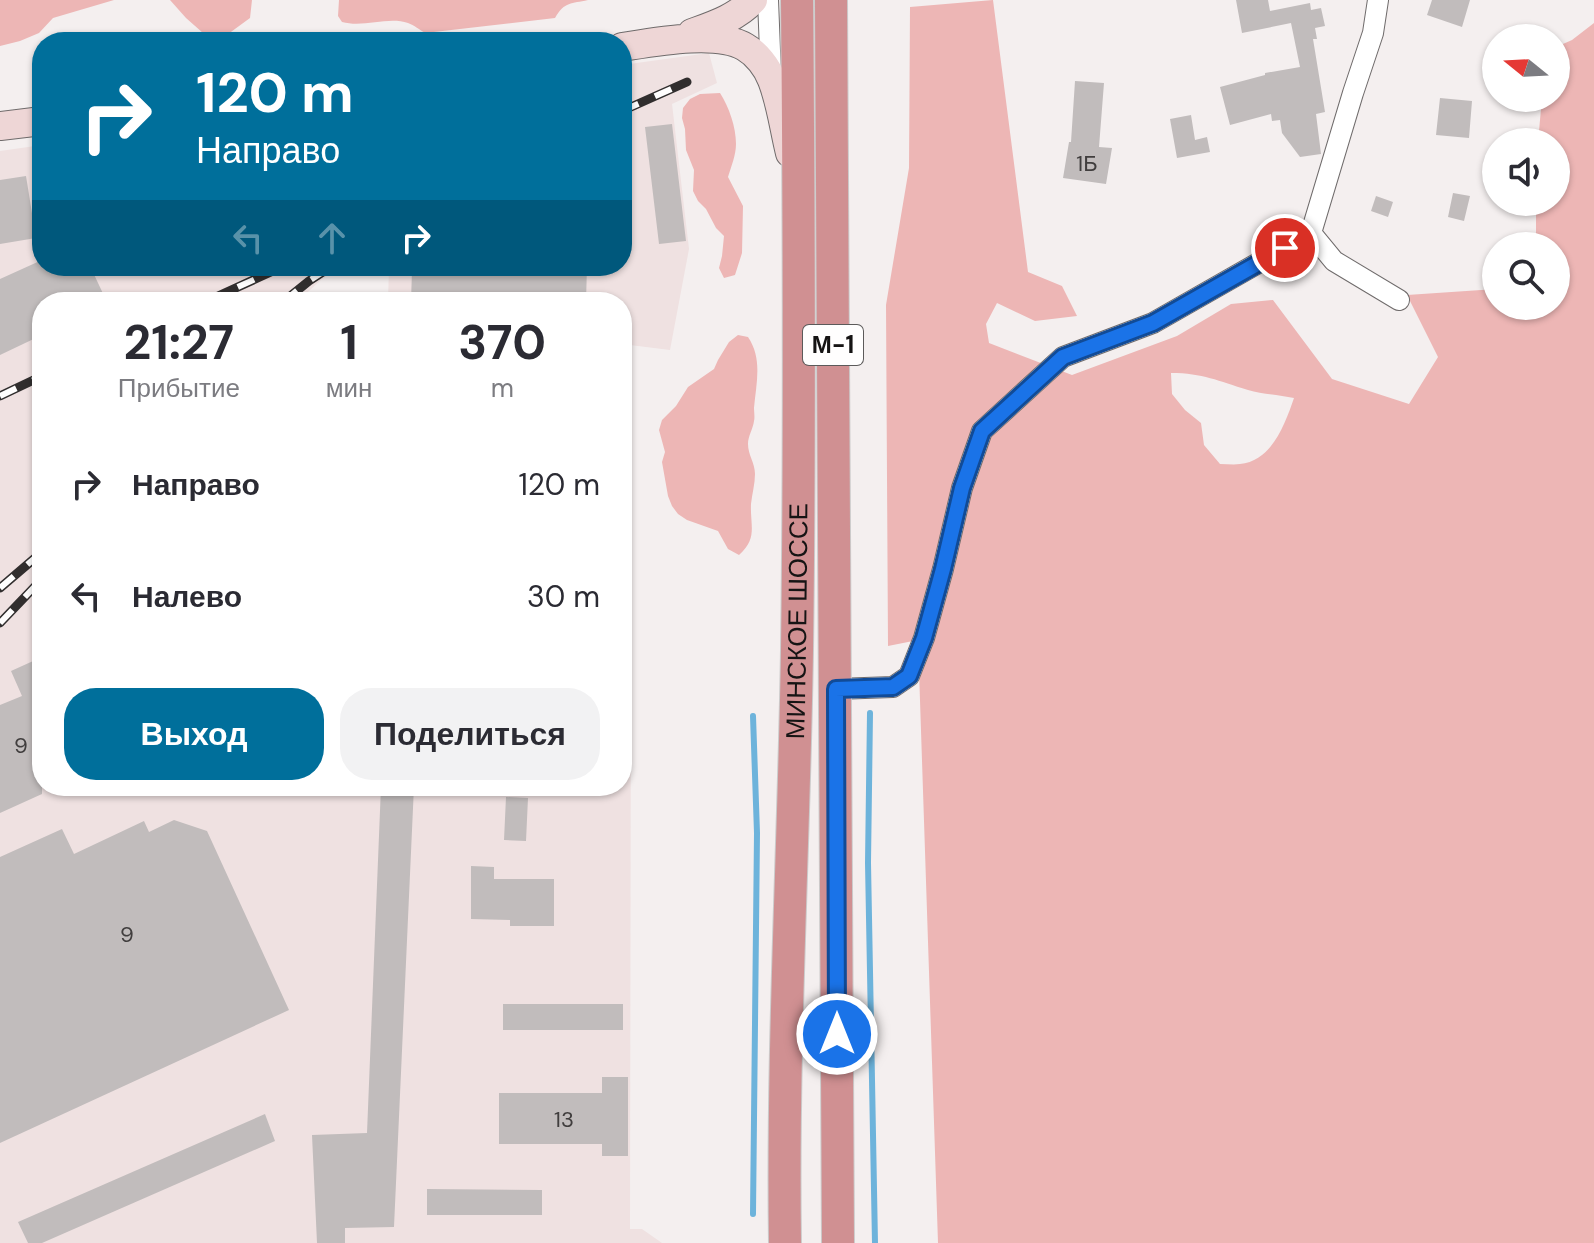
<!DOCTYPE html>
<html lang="ru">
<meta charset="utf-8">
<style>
:root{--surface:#fff;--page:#f2f2f3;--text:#2b2b33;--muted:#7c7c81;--accent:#006f9b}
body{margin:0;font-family:"DM Sans",sans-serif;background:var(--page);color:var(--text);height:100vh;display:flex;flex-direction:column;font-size:30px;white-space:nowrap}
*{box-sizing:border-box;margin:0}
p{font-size:26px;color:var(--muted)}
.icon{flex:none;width:44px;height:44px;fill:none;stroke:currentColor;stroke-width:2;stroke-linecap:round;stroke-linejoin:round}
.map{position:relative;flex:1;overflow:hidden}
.panel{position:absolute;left:32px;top:292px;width:600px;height:504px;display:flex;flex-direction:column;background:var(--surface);border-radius:32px;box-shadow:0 2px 6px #0004}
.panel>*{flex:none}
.hud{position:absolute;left:32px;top:32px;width:600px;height:244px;border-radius:32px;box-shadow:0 2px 6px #0004;background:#006f9b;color:#fff;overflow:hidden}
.needle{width:52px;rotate:288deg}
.fabs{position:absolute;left:1482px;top:24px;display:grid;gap:16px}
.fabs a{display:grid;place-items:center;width:88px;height:88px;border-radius:50%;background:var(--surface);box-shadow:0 2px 6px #0004;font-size:40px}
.pin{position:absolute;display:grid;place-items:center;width:68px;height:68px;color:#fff;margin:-34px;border:4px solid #fff;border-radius:50%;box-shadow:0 2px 8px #0007}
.me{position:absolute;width:88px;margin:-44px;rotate:0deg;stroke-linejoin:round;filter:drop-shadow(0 0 6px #0008)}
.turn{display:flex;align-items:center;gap:28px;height:168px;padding:0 32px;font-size:36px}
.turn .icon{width:104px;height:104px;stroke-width:2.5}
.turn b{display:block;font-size:56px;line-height:68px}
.lanes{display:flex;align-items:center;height:76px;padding:0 32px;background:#0003;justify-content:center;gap:40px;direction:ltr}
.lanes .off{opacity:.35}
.eta{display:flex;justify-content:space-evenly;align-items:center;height:136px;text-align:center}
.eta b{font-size:48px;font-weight:700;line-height:56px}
.primary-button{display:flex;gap:16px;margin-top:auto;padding:16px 32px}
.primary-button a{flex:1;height:92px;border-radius:32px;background:var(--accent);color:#fff;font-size:32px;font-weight:700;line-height:92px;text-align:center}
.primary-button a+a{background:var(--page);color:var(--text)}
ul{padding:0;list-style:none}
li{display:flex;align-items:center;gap:24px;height:112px;padding:0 32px}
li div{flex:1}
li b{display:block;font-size:30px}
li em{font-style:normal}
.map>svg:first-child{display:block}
.built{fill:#efe1e1}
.green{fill:#edb6b5;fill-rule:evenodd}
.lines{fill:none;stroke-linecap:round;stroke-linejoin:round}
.stream{stroke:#6db3db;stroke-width:6}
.building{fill:#c1bcbc}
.minor-casing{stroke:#6f6b6b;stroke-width:22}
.secondary-casing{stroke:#6f6b6b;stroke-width:30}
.trunk-casing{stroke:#cccbcb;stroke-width:34}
.minor{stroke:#fff;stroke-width:20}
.secondary{stroke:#eed6d6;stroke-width:28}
.trunk{stroke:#d09092;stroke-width:32}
.rail-casing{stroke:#312e2e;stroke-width:9}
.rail{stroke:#fffefe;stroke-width:6;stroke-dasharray:18;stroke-linecap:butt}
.route-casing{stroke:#114b97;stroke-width:20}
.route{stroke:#1a73e8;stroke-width:14}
.labels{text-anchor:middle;stroke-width:8;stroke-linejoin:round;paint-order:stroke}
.number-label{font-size:22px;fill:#413e3e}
.shield{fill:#fffefe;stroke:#5c5a5a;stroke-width:2}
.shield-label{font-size:24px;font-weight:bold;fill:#161414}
.street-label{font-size:26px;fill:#161414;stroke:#fffefe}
</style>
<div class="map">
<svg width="1594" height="1243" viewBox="0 0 1594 1243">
<rect width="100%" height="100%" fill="#f4efef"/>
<path class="built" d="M709,53l8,30 -45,21 17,145 -19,101 -48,-6v-42h-234l1,-36h233v-201z
M42,145v121h301l-21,13 -25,23h-255v484h580v-174h9l-1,617h12l20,14h-662v-1092z"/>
<path class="green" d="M0,0h114l-61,18 -14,15 -19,8 -20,5z
M170,0h82l-2,18 -26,19 -21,-4 -17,-15z
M339,0h249c-17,4 -23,1 -33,18l-130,15c-5,-3 -11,-8 -17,-10 -20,-7 -44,5 -66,-1l-4,-6z
M993,0l35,272 34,14 15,30 -42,5 -38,-18 -11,21 3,19 83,32 105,-39 54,-32 42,-4 59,79 77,25 29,-47 -31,-62 89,-6v17h60v-60h-20v-44h20v-60h-18l4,-44h14v-51l16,-7 22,-17v1220h-656l-20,-603 -30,6 -2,-341 23,-137 1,-161zM1171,373c32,0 47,8 77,17 14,4 31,5 46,8 -9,26 -22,63 -54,66 -6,1 -13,0 -20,0l-16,-19 -3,-22 -16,-13 -13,-16z
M720,93c9,14 16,34 16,51 0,11 -5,23 -8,33l15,29 -1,47 -7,22 -11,3 -5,-10 3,-12 2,-20 -8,-8 -10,-19 -8,-8 -5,-10 1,-21 -8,-20 -1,-21 -3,-11 1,-10 7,-9 10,-5z
M738,335l10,2c15,22 8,47 6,71 0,3 1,10 0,13 -1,8 -6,15 -6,23 0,11 7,19 7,30 0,10 -3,20 -4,30 -1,22 7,34 -12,51l-11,-6 -10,-18 -31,-11 -9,-6 -6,-8 -4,-10 -6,-34 3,-10 -6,-22 3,-10 14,-14 12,-19 26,-18 4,-9 11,-18z"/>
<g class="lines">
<path class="stream" d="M870,713l-2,150 7,380
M753,1214l4,-381 -4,-117"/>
</g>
<path class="building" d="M1236,0h32l2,11 40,-8 1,7 10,-2 4,18 -10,2 2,11h-4l12,73 -9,2 5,40 -21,3 -18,-24 -2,-13 -8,1 -1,-7 -41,11 -10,-38 45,-12v-2l35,-6 -9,-44 -49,10z
M1432,0h38l-8,27 -35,-12z
M1075,81l29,2 -5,64 13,1 -6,36 -43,-6 6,-36h2z
M1440,98l32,3 -3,37 -33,-3z
M1191,115l4,25 12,-3 3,15 -33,6 -7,-39z
M672,124l14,117 -27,3 -14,-117z
M26,176l10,62 -36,6v-64z
M1453,193l17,3 -6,25 -16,-4z
M1376,196l17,6 -5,15 -17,-6z
M42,260v6h48l17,36h-65v33l-42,20v-76z
M418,266h169l-1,36h-175l1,-32z
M42,657v137l-42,19v-108l22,-9 -11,-25z
M381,786h33l-20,441 -49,1v15h-28l-5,-108 55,-2z
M506,797l22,1 -2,43 -22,-1z
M174,820l33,11 82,179 -289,133v-286l62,-28 12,25 70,-33 5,11z
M471,866l23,1v12h60v47h-44v-6l-39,-1z
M503,1004h120v26h-120z
M602,1077h26v79h-26v-12h-103v-51h103z
M265,1114l10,27 -233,102h-14l-10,-21z
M427,1189l115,1v25h-115z"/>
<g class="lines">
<defs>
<path id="minor" d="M768,0l3,76
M1311,233l23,28 65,39
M836,689l57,-2 16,-11 15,-38 19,-69 19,-81 20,-57 81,-74 90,-34 158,-90 42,-140 20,-60 5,-33"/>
<path id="secondary" d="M692,33c22,-8 44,-15 61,-33
M622,47c32,-5 95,-17 123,0 12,7 22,20 27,33 9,23 12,49 18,73
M0,126l42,-5"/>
<g id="trunk">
<path d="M831,0l7,1243"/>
<path id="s1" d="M785,1243c-3,-198 9,-396 12,-593 3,-217 2,-433 0,-650"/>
</g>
</defs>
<use href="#minor" class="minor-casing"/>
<use href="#secondary" class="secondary-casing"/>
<use href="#trunk" class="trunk-casing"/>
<use href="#minor" class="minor"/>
<use href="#secondary" class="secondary"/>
<use href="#trunk" class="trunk"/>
<defs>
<path id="rail" d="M622,111l65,-29
M205,302l79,-36
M283,302l26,-21 23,-15
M0,396l42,-20
M0,588l42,-36
M0,623l42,-44"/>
</defs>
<use href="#rail" class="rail-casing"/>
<use href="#rail" class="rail"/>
</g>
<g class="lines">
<defs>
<path id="route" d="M837,1034l-1,-345 57,-2 16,-11 15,-38 19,-69 19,-81 20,-57 81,-74 90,-34 132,-75"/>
</defs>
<use href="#route" class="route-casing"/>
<use href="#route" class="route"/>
</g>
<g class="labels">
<g class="number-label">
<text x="1087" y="171">1Б</text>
<text x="21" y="753">9</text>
<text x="127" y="942">9</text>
<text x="564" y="1127">13</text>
</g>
<rect class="shield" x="803" y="325" width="60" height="40" rx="6"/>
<g class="shield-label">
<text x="833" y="353">М-1</text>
</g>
<g class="street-label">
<text dy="9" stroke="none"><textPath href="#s1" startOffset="622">МИНСКОЕ ШОССЕ</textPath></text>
</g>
</g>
</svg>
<div class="fabs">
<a><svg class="needle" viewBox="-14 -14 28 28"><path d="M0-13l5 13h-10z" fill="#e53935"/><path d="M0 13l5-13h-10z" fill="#7c7c81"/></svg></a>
<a><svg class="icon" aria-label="sound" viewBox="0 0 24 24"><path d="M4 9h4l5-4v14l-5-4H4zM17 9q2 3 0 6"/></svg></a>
<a><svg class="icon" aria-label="search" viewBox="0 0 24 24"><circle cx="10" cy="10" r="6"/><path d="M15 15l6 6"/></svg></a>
</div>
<div class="pin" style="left:1285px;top:248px;background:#d93025"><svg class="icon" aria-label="arrive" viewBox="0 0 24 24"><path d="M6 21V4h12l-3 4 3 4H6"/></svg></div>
<svg class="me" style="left:837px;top:1034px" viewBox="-20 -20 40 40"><circle r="17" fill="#1a73e8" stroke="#fff" stroke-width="3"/><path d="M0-11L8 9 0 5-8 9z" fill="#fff"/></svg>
<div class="hud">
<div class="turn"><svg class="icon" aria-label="right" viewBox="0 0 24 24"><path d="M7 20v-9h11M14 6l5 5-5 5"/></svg><div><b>120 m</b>Направо</div></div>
<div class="lanes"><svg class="icon off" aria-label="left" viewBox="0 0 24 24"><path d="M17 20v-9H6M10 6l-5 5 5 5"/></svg><svg class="icon off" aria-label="ahead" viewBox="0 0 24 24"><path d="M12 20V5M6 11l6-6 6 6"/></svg><svg class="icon" aria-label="right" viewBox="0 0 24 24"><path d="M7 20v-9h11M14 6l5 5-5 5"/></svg></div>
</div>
<section class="panel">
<div class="eta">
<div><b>21:27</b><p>Прибытие</p></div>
<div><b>1</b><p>мин</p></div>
<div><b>370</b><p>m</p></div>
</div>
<ul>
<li><svg class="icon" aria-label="right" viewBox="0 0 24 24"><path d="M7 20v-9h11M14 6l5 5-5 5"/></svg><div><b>Направо</b></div><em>120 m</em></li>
<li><svg class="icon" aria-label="left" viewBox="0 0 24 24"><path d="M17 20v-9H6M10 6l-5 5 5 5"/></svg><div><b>Налево</b></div><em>30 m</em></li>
</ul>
<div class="primary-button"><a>Выход</a><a>Поделиться</a></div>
</section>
</div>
